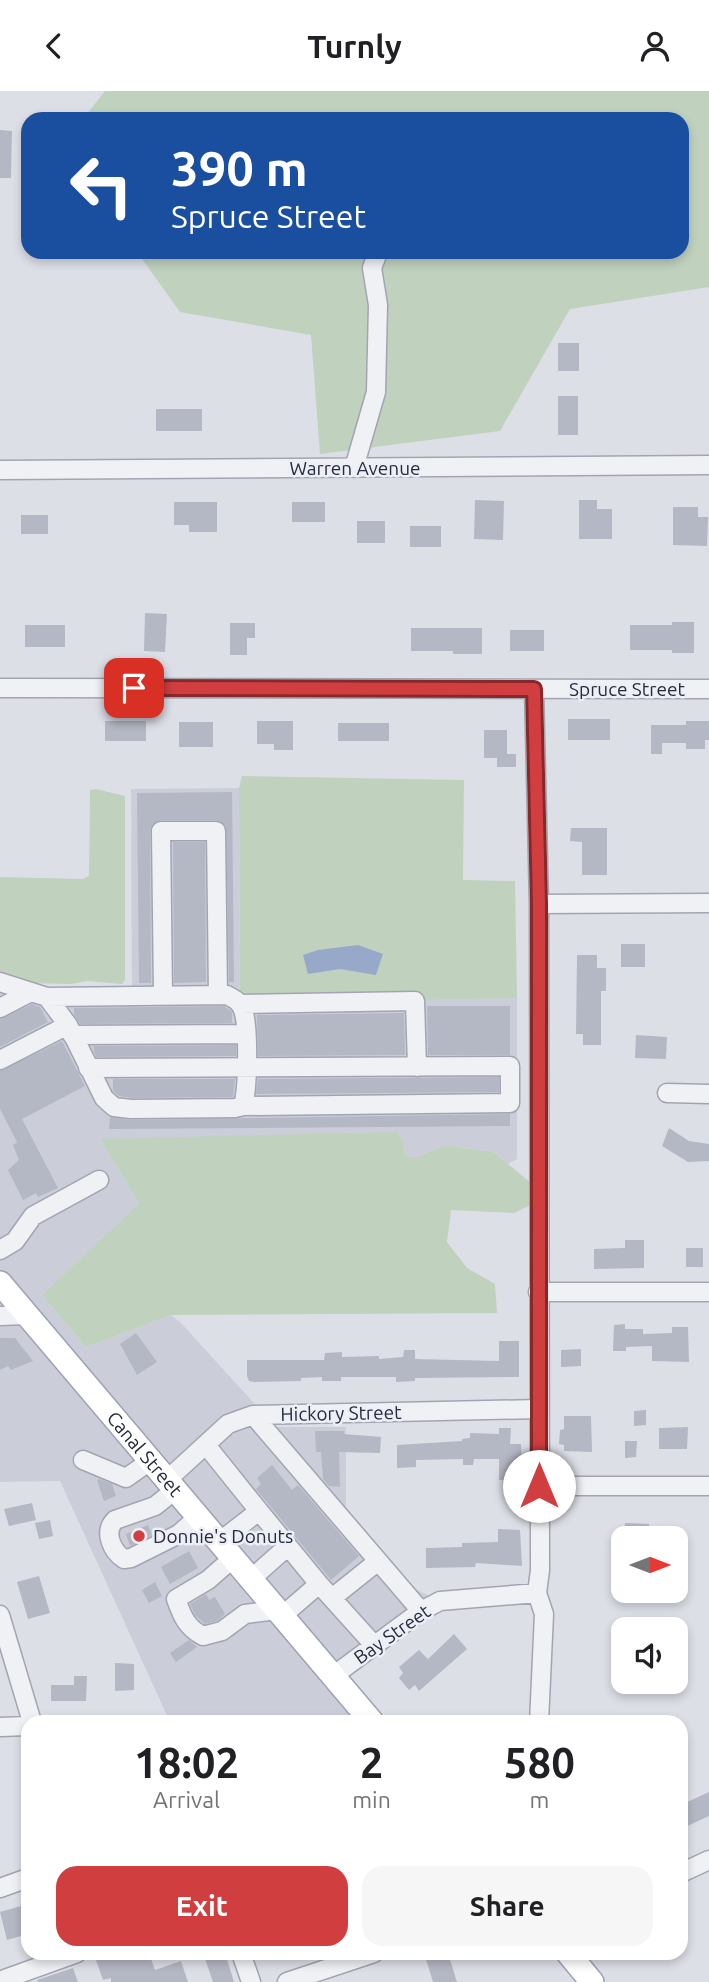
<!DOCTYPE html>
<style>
:root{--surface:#fff;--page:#f6f6f6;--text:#202124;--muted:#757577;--accent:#d03e3f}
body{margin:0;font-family:Ubuntu,sans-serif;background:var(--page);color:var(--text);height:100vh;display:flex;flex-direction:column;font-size:26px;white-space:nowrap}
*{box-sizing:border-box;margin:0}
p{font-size:23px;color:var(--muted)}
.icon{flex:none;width:38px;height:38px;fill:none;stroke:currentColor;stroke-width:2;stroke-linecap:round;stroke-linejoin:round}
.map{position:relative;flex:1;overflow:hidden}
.sheet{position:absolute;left:21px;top:1624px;width:667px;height:245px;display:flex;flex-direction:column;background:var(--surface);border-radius:21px;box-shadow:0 4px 10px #0003}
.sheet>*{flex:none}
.hud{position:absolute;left:21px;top:21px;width:668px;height:147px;border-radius:21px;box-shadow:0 4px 10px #0003;background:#1a4fa0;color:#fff;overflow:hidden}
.needle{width:46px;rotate:90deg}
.fabs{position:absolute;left:611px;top:1435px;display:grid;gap:14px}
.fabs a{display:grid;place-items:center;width:77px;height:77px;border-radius:14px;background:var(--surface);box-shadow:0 4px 10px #0003;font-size:35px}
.pin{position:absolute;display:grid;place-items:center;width:60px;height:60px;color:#fff;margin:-30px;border-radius:14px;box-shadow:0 4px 10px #0006}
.me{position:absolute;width:77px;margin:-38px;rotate:0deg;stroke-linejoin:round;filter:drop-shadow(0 0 5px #0008)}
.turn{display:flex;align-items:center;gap:24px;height:147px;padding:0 35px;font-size:32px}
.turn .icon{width:91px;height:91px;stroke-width:2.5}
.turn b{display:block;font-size:49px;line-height:60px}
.eta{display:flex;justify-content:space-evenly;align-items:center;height:119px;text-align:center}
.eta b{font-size:42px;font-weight:700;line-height:49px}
.primary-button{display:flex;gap:14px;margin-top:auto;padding:14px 35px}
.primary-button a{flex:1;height:80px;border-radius:21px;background:var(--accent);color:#fff;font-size:28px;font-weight:700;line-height:80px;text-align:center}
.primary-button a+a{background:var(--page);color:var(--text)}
header{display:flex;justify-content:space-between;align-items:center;height:91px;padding:0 35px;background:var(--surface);font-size:32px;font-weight:700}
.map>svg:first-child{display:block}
.built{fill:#cbced9}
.green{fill:#c0d1be;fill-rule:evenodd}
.water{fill:#97a8c8}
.building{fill:#b4b8c4}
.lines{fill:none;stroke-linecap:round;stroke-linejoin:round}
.minor-casing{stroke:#a2a5b1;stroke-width:21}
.major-casing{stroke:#9ca2b3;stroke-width:26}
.minor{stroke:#f0f1f5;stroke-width:18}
.major{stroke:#fff;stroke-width:23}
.route-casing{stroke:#872829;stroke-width:18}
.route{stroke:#d03e3f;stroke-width:12}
.poi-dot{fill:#d03e3f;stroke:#eceff5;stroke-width:2.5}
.labels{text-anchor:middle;stroke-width:5;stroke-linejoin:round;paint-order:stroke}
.street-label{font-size:19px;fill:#262b3e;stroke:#eceff5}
.poi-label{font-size:19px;fill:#262b3e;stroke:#eceff5;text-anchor:start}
</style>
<header><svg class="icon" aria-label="back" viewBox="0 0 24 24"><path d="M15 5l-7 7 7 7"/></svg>Turnly<svg class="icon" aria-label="person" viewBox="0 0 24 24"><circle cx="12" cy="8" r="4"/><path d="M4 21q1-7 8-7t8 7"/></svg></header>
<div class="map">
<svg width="709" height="1891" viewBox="0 0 709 1891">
<rect width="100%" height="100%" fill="#dddfe7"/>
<path class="built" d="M239,697l1,216 277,-6v161l-9,5 -15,-12 -49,-7 -26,12 -13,-1 -2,-15 -303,-2 39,64 -97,92 44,52 85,-32 9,7 96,105h70v80l63,79 31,15 -107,75 39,46h-191l-12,-2 -109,-239 -60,1v-500l35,11 97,3 -1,-207z"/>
<path class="green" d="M105,0h604v196l-139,22 -70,122 -180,23 -9,-119 -131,-23 -43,-60h545v-133h-594l-1,-5z
M242,685l222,4 -1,100 52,1 2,117 -277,6 -1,-216zM383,863l-7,20 -36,-5z
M96,698l29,7v184l-3,4 -35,-3 -15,3 -47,-1 -25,-7v-99l83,2 6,-3 1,-86z
M397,1041l6,9 2,15 13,1 26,-12 49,7 37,30 7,20 -23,11 -63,-3 -4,32 20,26 28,16 2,29 -326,2 -85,32 -44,-52 97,-92 -39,-64z"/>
<path class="water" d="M358,854l25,9 -7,21 -36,-6 -32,5 -5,-19 15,-5z"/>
<path class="building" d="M0,39l12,1 -1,47h-11z
M558,252h21v28h-21z
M558,305h20v39h-20z
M156,318h46v22h-46z
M475,409l29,1 -1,39 -29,-1z
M579,409h18v9h15v30h-33z
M174,411h43v30h-28v-7h-15z
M292,411h33v20h-33z
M673,416h25v10h10l-1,29 -34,-1z
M21,424h27v19h-27z
M357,430h28v22h-28z
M410,435h31v21h-31z
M145,522l22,1 -2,38 -21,-1z
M672,531h22v31h-22v-3h-42v-25h42z
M230,532h25v15h-8v17h-17z
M25,534h40v22h-40z
M411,537h71v26h-29v-3h-42z
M510,539h34v21h-34z
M568,628h42v21h-42z
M105,630h41v20h-41z
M257,630h36v29h-19v-6h-17z
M686,630h23v19h-4v9h-19v-6h-24v11h-11v-29h35z
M179,631h34v25h-34z
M338,632h51v18h-51z
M484,639h23v24h9v13h-19v-9h-13z
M232,701l2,190h-5l-3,-156 -10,-6h-55l-9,5 -2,6 1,152h-12l-2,-190z
M571,737h36v47h-25v-33l-12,-1z
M173,751h32l1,140 -32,1z
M621,853h24v23h-24z
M577,864h20v13h9v23h-5v54h-18v-11h-7z
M32,913l8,3 8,15 -48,25v-28z
M224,915l8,6v11l-152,1 -6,-9v-7z
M427,915h83v49h-82z
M404,922l1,42 -147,1 -1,-41z
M636,944l31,2 -1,22 -31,-1z
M62,950l23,45 -63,33 36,69 -20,9 -2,-4 -13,7 -15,-30 11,-10 -6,-15 4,-3 -17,-33v-38z
M236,954v11l-140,1 -2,-6v-5z
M499,986v15l-243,2 2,-15z
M113,988h122l-2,18 -101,1 -13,-2 -6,-5z
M510,1023v12l-401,3 1,-12 21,3z
M669,1037l20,13 20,3v17l-21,1 -26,-16z
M625,1149h19v28l-50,1v-20l31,-1z
M686,1157h17v19h-17z
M625,1233v5h18v5l29,-1v-6h16l1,35 -37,-1v-15l-26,1v4h-13l1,-26z
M136,1242l21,29 -20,13 -17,-31z
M0,1247h15l18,23 -22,9 -3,-4 -8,4z
M499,1250h20v36l-104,1v3l-19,1v-5h-55v4h-19v-4l-21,1v3l-47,1 -5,-1 -2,-5v-16h77l1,-7 17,-1v5l37,-1v3l24,-2 1,-7h11v9l84,2z
M581,1258v17l-20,1v-17z
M646,1319v15l-12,1v-15z
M564,1325h27l1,36 -28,-1v-6l-5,-1 1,-14 4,-1z
M688,1336l-1,22h-28v-21z
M499,1337h12l-1,16h11l1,36h-23v-21h-25l-1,6h-10v-6l-47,1v7l-19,1v-23l65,-4v-2l8,-1v-5l29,1z
M315,1340h29v3l37,3 -1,16 -41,-1 1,35 -11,-1 -6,-7 -2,-27h-5z
M625,1350h12l-1,16 -11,1z
M272,1374l20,25 6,-5 61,71 -28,24 -75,-91 5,-5 -4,-6z
M99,1388l13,5 4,12 -12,5 -7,-21z
M32,1412l4,17 -27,6 -5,-17z
M50,1429l3,16 -14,3 -4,-16z
M625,1432l24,1v14h-25z
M148,1434l4,10 -22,11 -4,-12z
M498,1438l22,1 2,36 -46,-3 -1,4 -49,1v-20l36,-1v-4l36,-1z
M189,1460l9,17 -28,16 -9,-17z
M39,1485l11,37 -22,6 -11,-37z
M155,1491l7,14 -13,7 -7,-13z
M206,1503l3,6 6,-3 10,17 -8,7 -12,3 -10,-9 -5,-11z
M454,1543l13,15 -48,42 -4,-6 -6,5 -10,-12 4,-5 -4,-6 20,-17 9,9z
M189,1549l8,7 -21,15 -6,-9z
M115,1572l19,1v26l-19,1z
M74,1585h13l-1,25h-35v-16h23z
M709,1701v24l-28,13v-24z
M28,1813v30l-21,6 -7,-28z
M117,1862h32l6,17 26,-9 7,21h-77v-4l-8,2 -7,-20z
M203,1862h22l9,29h-21z
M443,1862h5l9,29h-24l-7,-23z
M73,1877l5,14h-40l-1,-2z"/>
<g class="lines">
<defs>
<path id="minor" d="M354,377l22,-76 2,-87 -6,-37 6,-16
M0,379l709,-5
M0,597l709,1
M534,598l5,215 1,666 -3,23 7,21 -5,108
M539,813l170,-1
M0,891l47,15 180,-2c7,4 13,6 16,15 6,17 5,78 0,96l-8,2 -104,1 -17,-2 -10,-9 -36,-73 -21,-28
M163,904l-2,-164h55l2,164
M240,913l175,-3 2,66
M0,917l31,-16
M72,944l173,-1
M0,969l68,-35
M88,977l422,-2v37l-267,3
M667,1002l42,1
M0,1159l15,-9 18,-25 66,-36
M538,1201h171
M0,1225l27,-1
M253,1324l168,196
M206,1354l53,66
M83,1369l43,18 24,-17
M167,1389l61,-56 25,-9 286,-6
M539,1395h170
M175,1399l-20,16 -40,14c-12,12 -3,31 9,39l7,-1 48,-24 19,-17
M219,1451l40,-31 60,73 -37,32
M233,1467l-25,22 -32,19c6,17 11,29 27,37l19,-5 23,-17 32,-4
M251,1488l36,-32
M319,1493l55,61
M332,1507l45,-36
M0,1524l32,107
M333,1585l88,-65 19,-10 97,-8
M0,1636l28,-1
M681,1782l28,-13
M0,1797l28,-10
M241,1862l10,29
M5,1888l72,-26
M287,1891l87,-29"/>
<g id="major">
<path id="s1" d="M0,1192l372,439"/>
<path d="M568,1862l24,29"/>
</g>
</defs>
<use href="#minor" class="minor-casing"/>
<use href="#major" class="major-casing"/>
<use href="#minor" class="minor"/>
<use href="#major" class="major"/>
</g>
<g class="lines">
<defs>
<path id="route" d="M134,597l400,1 5,215v582"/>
</defs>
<use href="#route" class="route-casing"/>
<use href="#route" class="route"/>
</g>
<circle class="poi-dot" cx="139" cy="1445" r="7"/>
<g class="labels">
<g class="street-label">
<text x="355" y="384">Warren Avenue</text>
<text x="627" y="605">Spruce Street</text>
<text transform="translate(341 1322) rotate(-1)" y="7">Hickory Street</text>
<text dy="7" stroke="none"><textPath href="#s1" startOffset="224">Canal Street</textPath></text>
<text transform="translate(392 1543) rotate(-35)" y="7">Bay Street</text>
</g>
<g class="poi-label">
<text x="153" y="1452">Donnie's Donuts</text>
</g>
</g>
</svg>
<div class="fabs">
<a><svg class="needle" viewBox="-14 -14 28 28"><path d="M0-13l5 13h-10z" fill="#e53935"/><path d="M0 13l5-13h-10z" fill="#757577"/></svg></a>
<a><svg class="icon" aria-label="sound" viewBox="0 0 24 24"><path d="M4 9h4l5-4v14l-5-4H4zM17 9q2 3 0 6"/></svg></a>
</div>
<div class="pin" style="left:134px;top:597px;background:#d93025"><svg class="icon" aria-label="arrive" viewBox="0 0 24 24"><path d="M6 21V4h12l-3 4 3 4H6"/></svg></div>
<svg class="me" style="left:539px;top:1395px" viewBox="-20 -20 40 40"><circle r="19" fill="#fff"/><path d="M0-13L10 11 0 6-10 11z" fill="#d03e3f"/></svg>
<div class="hud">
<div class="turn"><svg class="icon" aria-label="left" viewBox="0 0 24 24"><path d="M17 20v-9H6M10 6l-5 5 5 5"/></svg><div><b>390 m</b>Spruce Street</div></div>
</div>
<section class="sheet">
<div class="eta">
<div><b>18:02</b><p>Arrival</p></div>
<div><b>2</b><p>min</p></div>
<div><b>580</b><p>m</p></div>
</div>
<div class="primary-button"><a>Exit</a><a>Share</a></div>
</section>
</div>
